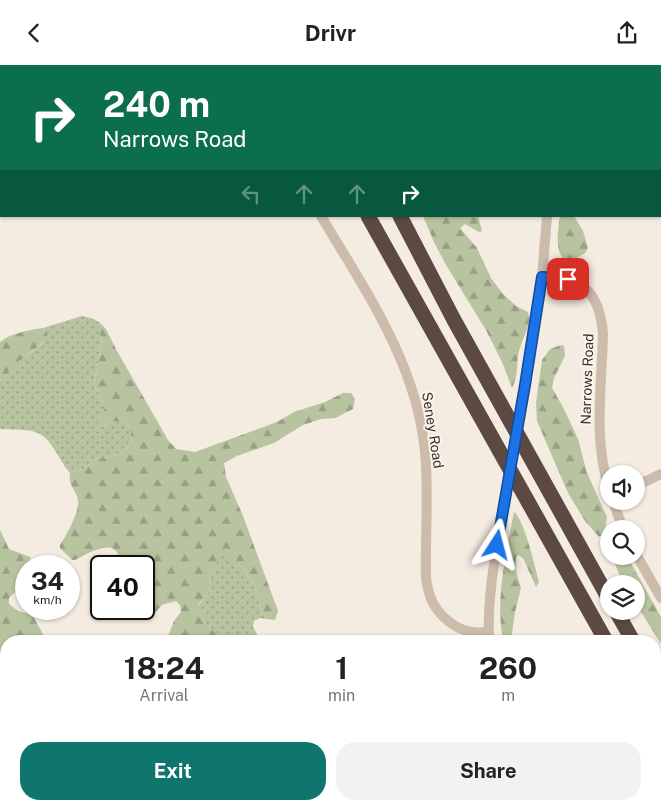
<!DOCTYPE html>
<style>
:root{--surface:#fff;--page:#f2f2f2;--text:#222;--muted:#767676;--accent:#0f766e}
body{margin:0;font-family:"Public Sans",sans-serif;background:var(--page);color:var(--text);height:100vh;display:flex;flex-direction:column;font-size:19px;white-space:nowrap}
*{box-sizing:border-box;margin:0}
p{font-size:16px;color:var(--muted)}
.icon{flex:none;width:28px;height:28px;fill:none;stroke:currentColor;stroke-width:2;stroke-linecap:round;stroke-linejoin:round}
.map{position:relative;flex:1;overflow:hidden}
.sheet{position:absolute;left:0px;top:570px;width:661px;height:175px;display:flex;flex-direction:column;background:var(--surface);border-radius:20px 20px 0 0;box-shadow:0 1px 4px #0004}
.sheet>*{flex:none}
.top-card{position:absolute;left:0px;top:0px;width:661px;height:152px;box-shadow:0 1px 4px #0004;background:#0b6e4f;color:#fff;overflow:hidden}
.buttons{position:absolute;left:600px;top:400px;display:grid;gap:10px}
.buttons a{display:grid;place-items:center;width:45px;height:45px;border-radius:50%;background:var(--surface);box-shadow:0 1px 4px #0004;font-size:25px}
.speed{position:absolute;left:15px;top:490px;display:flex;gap:10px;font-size:25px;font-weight:700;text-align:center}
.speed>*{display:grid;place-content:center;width:65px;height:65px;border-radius:50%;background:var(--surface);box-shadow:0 1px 4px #0004;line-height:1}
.speed small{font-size:12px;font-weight:400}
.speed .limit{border:2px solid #111;border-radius:8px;background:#fff;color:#111}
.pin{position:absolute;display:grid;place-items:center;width:42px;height:42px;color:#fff;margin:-21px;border-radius:10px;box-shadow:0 2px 8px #0006}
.me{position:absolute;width:55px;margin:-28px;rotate:9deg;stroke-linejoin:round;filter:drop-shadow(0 0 4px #0008)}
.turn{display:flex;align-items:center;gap:18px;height:105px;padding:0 20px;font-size:22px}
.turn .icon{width:65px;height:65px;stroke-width:2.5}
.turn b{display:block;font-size:35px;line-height:42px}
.lanes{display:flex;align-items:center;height:48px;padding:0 20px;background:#0003;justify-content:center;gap:25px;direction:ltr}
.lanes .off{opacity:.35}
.eta{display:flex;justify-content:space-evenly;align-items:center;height:85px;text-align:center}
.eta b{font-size:30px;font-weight:700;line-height:35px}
.cta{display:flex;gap:10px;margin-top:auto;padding:10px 20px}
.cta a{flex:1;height:58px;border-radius:20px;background:var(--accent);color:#fff;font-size:20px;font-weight:700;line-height:58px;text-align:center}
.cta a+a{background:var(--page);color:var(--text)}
header{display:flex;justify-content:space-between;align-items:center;height:65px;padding:0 20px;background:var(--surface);font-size:22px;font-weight:700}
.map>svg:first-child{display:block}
.grass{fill:url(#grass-dots)}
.forest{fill:url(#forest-firs)}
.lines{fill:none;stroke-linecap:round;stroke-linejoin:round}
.minor{stroke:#cdbbac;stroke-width:10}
.highway{stroke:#5c4a42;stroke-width:15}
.rail{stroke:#3b302b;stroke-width:2.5;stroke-dasharray:1 4;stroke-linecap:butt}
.minor-bridge{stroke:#cdbbac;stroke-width:10}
.route-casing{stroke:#114b97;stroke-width:12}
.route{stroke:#1a73e8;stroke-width:9}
.labels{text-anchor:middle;stroke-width:4;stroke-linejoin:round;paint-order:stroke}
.street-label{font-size:14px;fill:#3b302b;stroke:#fbf5ee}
</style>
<header><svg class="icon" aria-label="back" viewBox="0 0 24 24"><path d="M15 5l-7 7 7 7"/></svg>Drivr<svg class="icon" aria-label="share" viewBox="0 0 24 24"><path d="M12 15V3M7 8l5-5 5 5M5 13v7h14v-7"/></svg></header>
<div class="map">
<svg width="661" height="745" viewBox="0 0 661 745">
<defs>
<pattern id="grass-dots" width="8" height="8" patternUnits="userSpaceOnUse" patternTransform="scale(1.25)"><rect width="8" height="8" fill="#b8c4a0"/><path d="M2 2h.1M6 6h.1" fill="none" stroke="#97a083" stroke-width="1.8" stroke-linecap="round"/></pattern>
<pattern id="forest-firs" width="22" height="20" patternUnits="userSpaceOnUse" patternTransform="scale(1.25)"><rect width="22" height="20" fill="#b8c4a0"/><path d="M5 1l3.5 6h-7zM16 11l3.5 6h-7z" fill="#97a083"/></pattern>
</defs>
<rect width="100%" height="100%" fill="#f4ebe1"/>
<path class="grass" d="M82,251l12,3 6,4 -2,1 4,16 -8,44 11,24 -3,19c8,-4 21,-11 27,0 2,3 2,9 3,13l-5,8 -9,6 -7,3 -16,2 -9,9 -16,5c-11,-12 -18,-36 -35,-41 -6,-3 -27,-2 -35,-3v-48c7,-7 13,-15 20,-21 10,-8 26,-14 27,-28l-4,-4z
M220,490h8l3,1 14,15 11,19 6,20 5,9 -7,-1 -6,3 -1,6 8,14h-31l-8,-4 -14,-11 -10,-17v-3l11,-15 1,-18z"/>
<path class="forest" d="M423,151h55l4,15 -3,1 -14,-8 -5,4 17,20 14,30 11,15 14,13 12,6c4,13 -5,24 -8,36 -5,14 0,25 -8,40l-10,-26 -16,-32 -40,-65 -12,-23z
M560,151h14l9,15 5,17 -3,5 -17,10c-15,-10 -10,-31 -8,-47z
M100,258l6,6 11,22 51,89 8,9 19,3 82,-30 17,-10 31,-10 18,-9h8l4,6 -2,10 -18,9 -14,1 -18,6 -29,18 -37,13 -13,7 2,14 17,39 35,95 -3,9 -8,-1 -5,-9 -6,-20 -11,-19 -14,-15 -3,-1h-7l-11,18 -1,18 -11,14v4l10,17 14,11 8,4h-64l8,-20 7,-9 -1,-7 -4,-4 -14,4 -8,9 -3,1h-17l-21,3 -6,-2 -2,-7h39v-43h-24c0,-5 0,-12 -5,-16 -9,-8 -30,5 -40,10h-3l-12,-12v-3c6,-9 20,-34 18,-45 -2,-11 -10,-13 -8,-27l16,-5 9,-9 16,-2 7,-3 9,-6 5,-8c-1,-4 -1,-10 -3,-13 -6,-11 -19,-4 -27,0l-5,-4 8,-15 -11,-24 8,-44 -5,-16z
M43,263l4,4v6l-8,8 -20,15 -19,20v-39c11,-9 29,-12 43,-14z
M561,280l3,1 1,10 -11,22 -2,10 11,19 15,32 9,34 20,44 -3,17 -5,3 -14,-16 -17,-28 -31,-72 -1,-18 6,-43 8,-11z
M514,447c10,7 21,55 25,70l-3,5 -13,-29 -5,-3 -2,3v13l5,17 -6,24 -4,29h-8c-8,-43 3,-87 11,-129z
M0,465l9,19 21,8 1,9h-5c0,15 -6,22 -17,32v6l9,7 11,3 5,4 13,23h-41v31l-6,-6z
M612,491h15l34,61v27l-25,-40v-20h-13z
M0,631l6,9v42l-6,-7z
M55,739h64l12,6h-71z"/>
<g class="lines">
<path class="minor" d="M216,0l2,1
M257,0l1,1
M428,0l1,1
M356,1l1,-1
M473,1l4,-1
M555,1v-1
M321,151c44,74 96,148 104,236 4,41 0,84 1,126 1,8 3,16 6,23 7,15 24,29 40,31 6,1 11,0 17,0
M542,212c42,1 57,15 61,56 -1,52 -10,106 6,156
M525,320l17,-108 5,-61
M636,421l25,-12
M613,436l10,28
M636,489l25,44
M489,576c-2,-42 6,-84 13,-125
M481,739l5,3 26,-1"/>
<path class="highway" d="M283,0l1,1
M311,0l1,1
M368,151l238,425
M400,151l54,104 155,279
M616,546l17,30
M655,616l6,11
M655,663l6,11"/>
<path class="rail" d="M0,611l6,5
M0,696l6,7
M37,739l6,6
M149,739l8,6"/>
<path class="minor-bridge" d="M502,451l23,-131"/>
</g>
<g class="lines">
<defs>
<path id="route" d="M497,480l28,-160 17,-108 16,1 10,1"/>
</defs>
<use href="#route" class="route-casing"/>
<use href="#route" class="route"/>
</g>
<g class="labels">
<g class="street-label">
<text transform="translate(587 314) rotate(-88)" y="5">Narrows Road</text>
<text transform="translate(433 365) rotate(81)" y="5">Seney Road</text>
</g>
</g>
</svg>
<div class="buttons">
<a><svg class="icon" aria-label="sound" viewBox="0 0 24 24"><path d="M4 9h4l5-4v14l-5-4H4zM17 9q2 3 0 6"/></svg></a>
<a><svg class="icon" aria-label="search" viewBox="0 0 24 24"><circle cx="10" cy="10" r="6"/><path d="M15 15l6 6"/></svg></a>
<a><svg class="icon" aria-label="layers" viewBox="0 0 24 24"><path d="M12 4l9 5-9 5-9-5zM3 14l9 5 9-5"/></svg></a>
</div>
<div class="speed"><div>34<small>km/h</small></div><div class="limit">40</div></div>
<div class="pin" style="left:568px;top:214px;background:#d93025"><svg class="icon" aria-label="arrive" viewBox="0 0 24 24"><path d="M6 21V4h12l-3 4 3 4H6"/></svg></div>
<svg class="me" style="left:497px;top:480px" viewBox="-20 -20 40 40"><path d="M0-17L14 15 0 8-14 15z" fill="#1a73e8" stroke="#fff" stroke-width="4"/></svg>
<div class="top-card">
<div class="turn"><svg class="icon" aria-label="right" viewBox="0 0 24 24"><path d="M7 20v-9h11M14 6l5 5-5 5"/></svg><div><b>240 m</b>Narrows Road</div></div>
<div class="lanes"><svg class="icon off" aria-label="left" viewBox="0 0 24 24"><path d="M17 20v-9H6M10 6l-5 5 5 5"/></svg><svg class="icon off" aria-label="ahead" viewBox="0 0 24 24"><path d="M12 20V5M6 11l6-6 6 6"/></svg><svg class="icon off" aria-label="ahead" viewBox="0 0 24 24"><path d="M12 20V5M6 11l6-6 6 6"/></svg><svg class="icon" aria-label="right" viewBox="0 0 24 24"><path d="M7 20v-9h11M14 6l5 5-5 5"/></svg></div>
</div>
<section class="sheet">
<div class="eta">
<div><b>18:24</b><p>Arrival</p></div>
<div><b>1</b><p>min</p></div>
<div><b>260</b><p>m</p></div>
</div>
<div class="cta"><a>Exit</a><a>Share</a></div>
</section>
</div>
